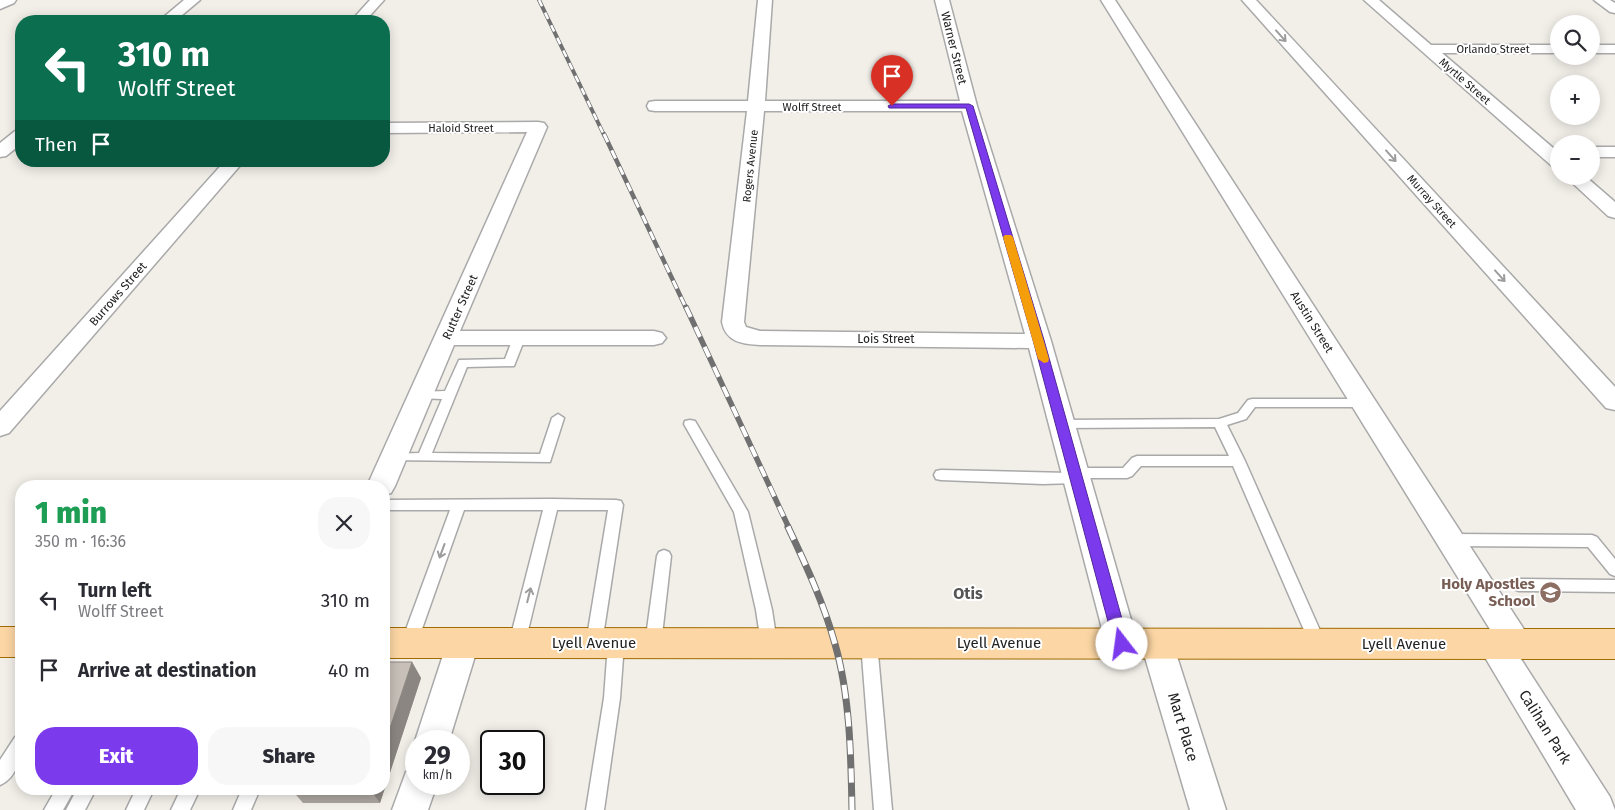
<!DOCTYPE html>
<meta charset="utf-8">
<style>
:root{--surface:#fff;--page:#f7f7f7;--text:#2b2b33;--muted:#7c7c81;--accent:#7c3aed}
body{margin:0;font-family:"Fira Sans",sans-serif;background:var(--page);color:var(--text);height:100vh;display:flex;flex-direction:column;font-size:19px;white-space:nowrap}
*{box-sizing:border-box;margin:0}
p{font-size:16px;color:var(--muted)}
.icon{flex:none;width:28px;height:28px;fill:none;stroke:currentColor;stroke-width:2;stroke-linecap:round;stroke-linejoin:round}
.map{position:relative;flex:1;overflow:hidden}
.drawer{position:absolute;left:15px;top:480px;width:375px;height:315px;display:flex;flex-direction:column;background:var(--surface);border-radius:20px;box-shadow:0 2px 12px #0003}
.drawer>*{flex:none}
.banner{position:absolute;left:15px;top:15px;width:375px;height:152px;border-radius:20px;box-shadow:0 2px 12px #0003;background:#0b6e4f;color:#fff;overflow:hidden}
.fabs{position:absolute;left:1550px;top:15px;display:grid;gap:10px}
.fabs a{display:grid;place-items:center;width:50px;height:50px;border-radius:50%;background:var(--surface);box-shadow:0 2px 12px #0003;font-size:25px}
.speed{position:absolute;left:405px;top:730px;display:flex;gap:10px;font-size:25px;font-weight:700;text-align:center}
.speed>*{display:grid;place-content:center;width:65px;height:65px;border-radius:50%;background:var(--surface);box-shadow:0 2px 12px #0003;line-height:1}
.speed small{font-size:12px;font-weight:400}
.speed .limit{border:2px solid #111;border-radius:8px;background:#fff;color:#111}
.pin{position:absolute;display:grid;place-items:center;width:42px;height:42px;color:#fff;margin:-51px -21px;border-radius:50% 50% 50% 0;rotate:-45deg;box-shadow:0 0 5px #0007}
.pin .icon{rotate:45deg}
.me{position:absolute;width:55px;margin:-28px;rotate:345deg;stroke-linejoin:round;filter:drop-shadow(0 0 4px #0008)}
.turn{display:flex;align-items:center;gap:18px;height:105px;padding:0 20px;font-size:22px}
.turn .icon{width:65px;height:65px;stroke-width:2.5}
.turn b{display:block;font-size:35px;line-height:42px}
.then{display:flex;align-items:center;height:48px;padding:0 20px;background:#0003;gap:10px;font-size:19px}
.round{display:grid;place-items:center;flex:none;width:52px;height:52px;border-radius:20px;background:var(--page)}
.summary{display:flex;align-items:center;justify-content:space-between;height:85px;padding:0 20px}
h1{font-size:30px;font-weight:800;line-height:38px;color:#1e9e55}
.cta{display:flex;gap:10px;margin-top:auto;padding:10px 20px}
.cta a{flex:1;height:58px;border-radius:20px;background:var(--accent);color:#fff;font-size:20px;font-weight:800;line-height:58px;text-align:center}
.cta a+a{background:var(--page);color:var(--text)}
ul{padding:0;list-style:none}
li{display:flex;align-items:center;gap:15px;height:70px;padding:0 20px}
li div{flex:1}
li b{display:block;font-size:19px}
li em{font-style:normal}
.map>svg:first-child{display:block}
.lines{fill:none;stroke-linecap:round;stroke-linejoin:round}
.service-casing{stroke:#a9a9a9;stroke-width:3}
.minor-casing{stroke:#a9a9a9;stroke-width:3}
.primary-casing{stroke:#a06b00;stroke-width:2}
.service{fill:#fff;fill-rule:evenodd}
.minor{fill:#fff;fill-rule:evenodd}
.primary{fill:#fcd6a4;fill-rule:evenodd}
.rail-far3-casing{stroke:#707070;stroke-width:4}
.rail-far2-casing{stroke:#707070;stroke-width:4.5}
.rail-far1-casing{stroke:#707070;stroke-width:5.5}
.rail-casing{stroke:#707070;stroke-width:7}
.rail-far3{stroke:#fff;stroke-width:2.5;stroke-dasharray:7;stroke-linecap:butt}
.rail-far2{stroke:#fff;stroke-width:3;stroke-dasharray:9;stroke-linecap:butt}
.rail-far1{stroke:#fff;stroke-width:4;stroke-dasharray:11;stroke-linecap:butt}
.rail{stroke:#fff;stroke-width:5;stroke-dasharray:14;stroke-linecap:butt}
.wall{fill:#aba49e}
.shaded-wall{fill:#8b8681}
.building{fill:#c7bfb8;stroke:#8b8681}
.oneway{stroke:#9c9c9c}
.route{fill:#7c3aed;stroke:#51269a}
.slow{fill:#f59e0b}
.labels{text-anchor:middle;stroke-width:4;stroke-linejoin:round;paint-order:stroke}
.far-street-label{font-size:11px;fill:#222;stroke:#fff}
.street-label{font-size:12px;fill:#222;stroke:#fff}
.near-education-label{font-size:15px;font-weight:bold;fill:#785e54;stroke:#fff;text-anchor:end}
.near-street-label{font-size:15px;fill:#222;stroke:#fff}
.near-neighbourhood-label{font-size:16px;font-weight:bold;fill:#555;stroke:#fff}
</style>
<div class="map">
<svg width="1615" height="810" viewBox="0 0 1615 810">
<rect width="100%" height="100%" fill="#f2efe9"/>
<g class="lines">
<defs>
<path id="service" d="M519,334l6,4 -11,28 -47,1 -35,86 108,1 12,-36 6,-4 6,4 -14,44 -161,-2 -2,-3 2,-3 30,-1 23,-54 -25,-1 -2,-3 2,-3 28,-1 14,-31 46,-1 8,-21z
M1252,399h111l6,4 -6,4h-108l-9,12 -19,6 18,36 81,183 -2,5 -6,2 -6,-2 -2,-5 -77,-178h-92l-9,10 -5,2h-43l-2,4 -5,1 -34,1 -102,-4 -5,-1 -2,-4 2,-4 5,-1 128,3 2,-3 5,-2h47l9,-10 5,-2h92l-14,-29 -154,1 -5,-1 -1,-3 1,-3 5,-1 158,-1 19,-6 10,-13z
M690,420l5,1 53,91 24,98 5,33 -2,5 -6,2 -6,-2 -2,-5 -5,-33 -22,-98 -50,-88 1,-3z
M552,499l64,1 5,1 2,4 -21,138 -2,5 -6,2 -6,-2 -2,-5 22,-133h-51l-32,133 -2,5 -6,2 -6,-2 -2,-5 34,-133h-79l-47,133 -2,5 -6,2 -6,-2 -2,-5 49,-133h-66v-10z
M1450,534l142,1 5,2 18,22v17l-5,-2 -22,-27 -138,-1 -5,-2 -2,-4 2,-4z
M664,550l5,2 2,4 -10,88 -2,5 -6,2 -6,-2 -2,-5 12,-88 2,-4z
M1519,579l96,1v12l-96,-1 -5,-2 -3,-4 3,-4z
M869,636l6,2 2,5 15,167h-18l-13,-167 2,-5z
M616,637l6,2 2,5 -4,54 -16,112h-18l18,-112 4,-54 2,-5z
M21,735c1,17 -2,42 -21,50v-25l15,-23z
M56,789h19l-12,21h-19z
M77,789h19l-11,21h-19z
M136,789h18l-10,21h-18z
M181,789h19l-10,21h-19z
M242,789h18l-9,21h-18z"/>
<path id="minor" d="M0,0h16l-2,3 -14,6z
M184,0h16l-25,21h-16z
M370,0h14l-19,21h-14z
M758,0h14l-7,101h195l-25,-101h14l28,106 74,235 87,303 -5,10 -11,4 -11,-4 -5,-10 -77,-296 -269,-3c-18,-1 -34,-3 -38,-23l25,-211h-92l-6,-1 -2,-4 2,-4 6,-1h93zM764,111h198l63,223 -265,-3 -14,-4 -2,-5z
M1101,0h14l412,634 5,10 -5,10 -8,2 91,141 5,13h-39l-93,-156 -5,-10 5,-10 8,-3z
M1242,0h14l359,387v23l-9,-2z
M1364,0h15l52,45h128v8h-117l117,100v15l-6,-1z
M1594,0h16l5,3v10l-5,-1z
M1591,45h24v8h-24z
M538,122l6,1 3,4 -87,204h194l8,2 4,5 -4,5 -8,2h-200l-59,141 -4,7 -7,2v-9h-17l160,-354 -143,1v-10z
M21,130v14l-15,12 -6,1v-14l15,-12z
M1591,147h24v10h-24z
M225,161h19l-235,272 -9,3v-25z
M1565,176h20l30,26v16l-7,-2z
M463,629l11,4 5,10 -30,98h-33v3l-1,-3 32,-98 5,-10z
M1157,630l11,4 5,10 53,166h-36l-49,-166 5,-10z
M416,768v16h21l-9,26h-36l14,-38z"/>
<path id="primary" d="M0,627h21v30h-21z
M384,628l1231,1v30l-1231,-1z"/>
</defs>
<use href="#service" class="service-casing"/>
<use href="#minor" class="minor-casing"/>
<use href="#primary" class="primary-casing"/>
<use href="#service" class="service"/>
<use href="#minor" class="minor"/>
<use href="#primary" class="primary"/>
<defs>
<path id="rail-far3" d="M539,0l65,135"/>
<path id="rail-far2" d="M604,134l82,174"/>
<path id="rail-far1" d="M686,307l103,221"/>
<path id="rail" d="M788,527c18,38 36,77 47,117 15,52 16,112 17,166"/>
</defs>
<use href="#rail-far3" class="rail-far3-casing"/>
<use href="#rail-far2" class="rail-far2-casing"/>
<use href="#rail-far1" class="rail-far1-casing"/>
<use href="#rail" class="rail-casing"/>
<use href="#rail-far3" class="rail-far3"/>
<use href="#rail-far2" class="rail-far2"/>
<use href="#rail-far1" class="rail-far1"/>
<use href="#rail" class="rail"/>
</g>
<path class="wall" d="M412,662l9,16 -41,125h-77l-12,-14h93z"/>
<path class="shaded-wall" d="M412,662l9,16 -41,125 -10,-14h14v-43z"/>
<path class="building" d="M384,662h28l-28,84z"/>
<defs><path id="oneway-shaft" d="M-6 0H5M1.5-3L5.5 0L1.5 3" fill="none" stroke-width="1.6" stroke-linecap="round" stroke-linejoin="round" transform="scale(1.25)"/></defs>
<g class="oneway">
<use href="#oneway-shaft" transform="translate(1281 36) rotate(48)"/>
<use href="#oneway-shaft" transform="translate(1391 156) rotate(48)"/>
<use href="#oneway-shaft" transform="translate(1500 276) rotate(48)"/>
<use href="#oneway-shaft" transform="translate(442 551) rotate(110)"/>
<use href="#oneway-shaft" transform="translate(529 595) rotate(-76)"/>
</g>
<path class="route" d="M892,104h77l4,2 71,234 85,304 -2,4 -5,2 -6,-2 -2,-4 -81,-304 -67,-232h-77l-1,-2z"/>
<path class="slow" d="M1005,235h6l2,2 36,122 -1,3 -4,1 -6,-4 -35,-122z"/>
<defs>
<symbol id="school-disc" viewBox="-11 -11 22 22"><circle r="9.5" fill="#8d6e63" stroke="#fff"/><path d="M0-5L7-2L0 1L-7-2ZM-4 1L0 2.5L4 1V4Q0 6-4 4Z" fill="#fff"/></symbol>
</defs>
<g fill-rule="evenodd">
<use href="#school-disc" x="1538" y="580" width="25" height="25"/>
</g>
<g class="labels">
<g class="far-street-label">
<text x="1493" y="53">Orlando Street</text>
<text transform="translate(1465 81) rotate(41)" y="4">Myrtle Street</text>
<text x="812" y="111">Wolff Street</text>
<text x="461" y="132">Haloid Street</text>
<text transform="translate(750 166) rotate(-84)" y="4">Rogers Avenue</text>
<text transform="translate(1432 201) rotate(48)" y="4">Murray Street</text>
</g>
<g class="street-label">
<text transform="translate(954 48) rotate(76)" y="4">Warner Street</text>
<text transform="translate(118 294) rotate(-49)" y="4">Burrows Street</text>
<text transform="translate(460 307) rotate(-66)" y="4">Rutter Street</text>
<text transform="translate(1312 322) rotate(58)" y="4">Austin Street</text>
<text x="886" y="343">Lois Street</text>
</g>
<g class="near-education-label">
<text x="1535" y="589">Holy Apostles<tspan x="1535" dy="17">School</tspan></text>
</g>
<g class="near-street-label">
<text x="594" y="648">Lyell Avenue</text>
<text x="999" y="648">Lyell Avenue</text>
<text x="1404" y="649">Lyell Avenue</text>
<text transform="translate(1183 727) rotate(73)" y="5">Mart Place</text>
<text transform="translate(1545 727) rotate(58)" y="5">Calihan Park</text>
</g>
<g class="near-neighbourhood-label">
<text x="968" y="599">Otis</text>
</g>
</g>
</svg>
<div class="fabs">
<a><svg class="icon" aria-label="search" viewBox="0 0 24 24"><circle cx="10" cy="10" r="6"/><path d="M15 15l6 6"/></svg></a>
<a>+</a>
<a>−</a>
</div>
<div class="speed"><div>29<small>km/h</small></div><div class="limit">30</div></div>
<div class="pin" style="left:892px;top:106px;background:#d93025"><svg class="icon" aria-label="arrive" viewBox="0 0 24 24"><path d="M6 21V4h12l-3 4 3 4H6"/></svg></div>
<svg class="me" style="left:1122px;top:644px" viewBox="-20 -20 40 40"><circle r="19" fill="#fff"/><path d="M0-13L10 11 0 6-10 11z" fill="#7c3aed"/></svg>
<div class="banner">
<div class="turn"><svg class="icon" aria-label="left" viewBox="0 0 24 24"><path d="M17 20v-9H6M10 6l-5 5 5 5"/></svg><div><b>310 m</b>Wolff Street</div></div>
<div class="then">Then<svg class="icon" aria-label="arrive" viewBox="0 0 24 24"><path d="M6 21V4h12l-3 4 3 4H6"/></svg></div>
</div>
<section class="drawer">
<div class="summary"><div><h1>1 min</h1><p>350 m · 16:36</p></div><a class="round"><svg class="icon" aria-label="close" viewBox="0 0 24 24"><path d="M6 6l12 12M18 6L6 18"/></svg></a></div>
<ul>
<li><svg class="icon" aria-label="left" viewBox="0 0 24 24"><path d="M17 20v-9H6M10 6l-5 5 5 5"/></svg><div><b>Turn left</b><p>Wolff Street</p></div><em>310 m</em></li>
<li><svg class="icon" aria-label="arrive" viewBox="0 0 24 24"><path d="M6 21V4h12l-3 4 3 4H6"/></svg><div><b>Arrive at destination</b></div><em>40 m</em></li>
</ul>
<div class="cta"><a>Exit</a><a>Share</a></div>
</section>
</div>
